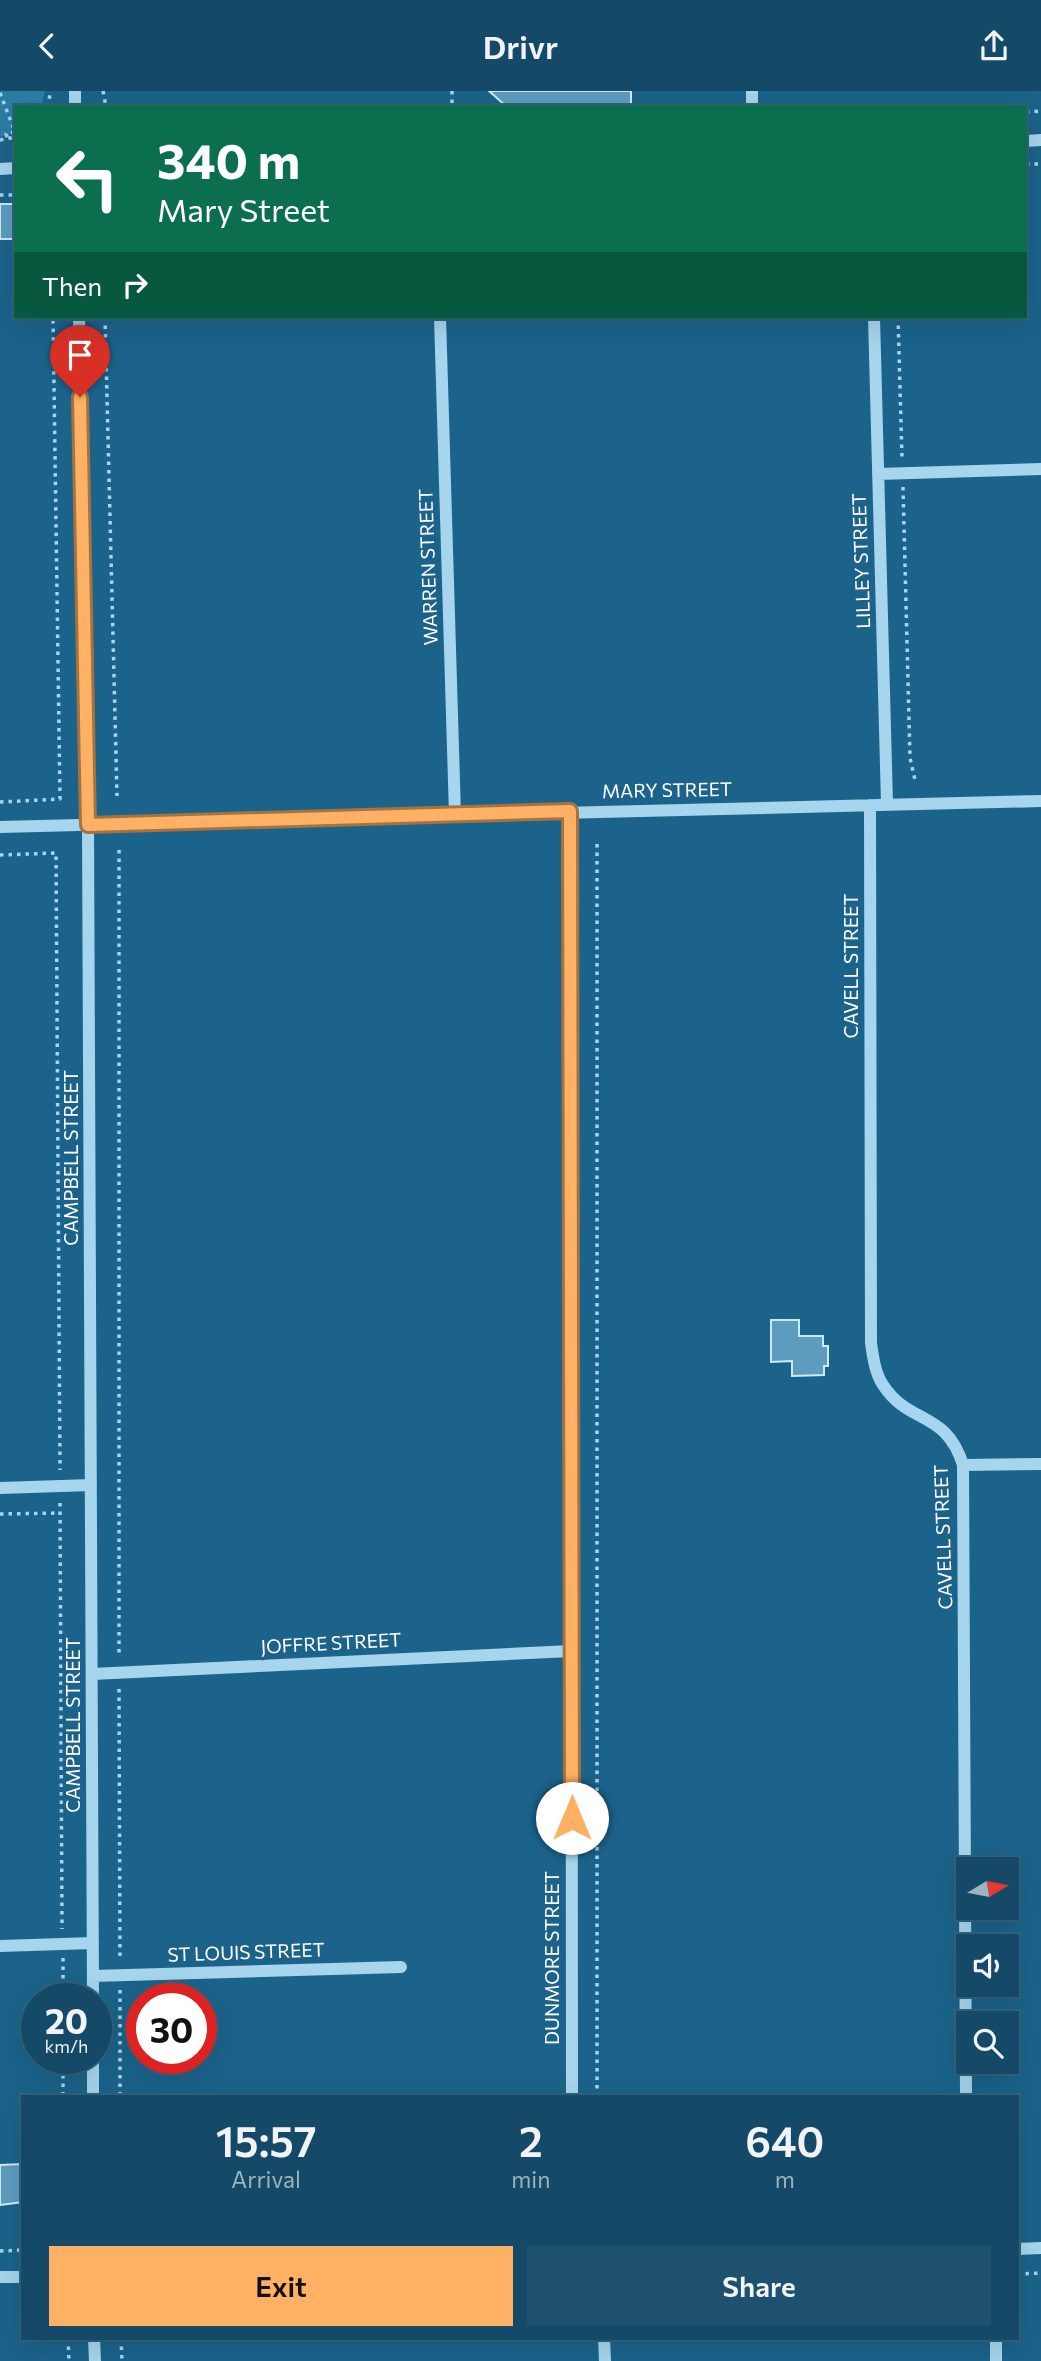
<!DOCTYPE html>
<style>
:root{--surface:#144a68;--page:#1d516e;--text:#f1f3f6;--muted:#9db3c0;--line:#33627c;--accent:#feb164}
body{margin:0;font-family:Commissioner,sans-serif;background:var(--page);color:var(--text);height:100vh;display:flex;flex-direction:column;font-size:26px;white-space:nowrap}
*{box-sizing:border-box;margin:0}
p{font-size:23px;color:var(--muted)}
.icon{flex:none;width:38px;height:38px;fill:none;stroke:currentColor;stroke-width:2;stroke-linecap:round;stroke-linejoin:round}
.map{position:relative;flex:1;overflow:hidden}
.panel{position:absolute;left:21px;top:2004px;width:998px;height:245px;display:flex;flex-direction:column;background:var(--surface);border-radius:0px;box-shadow:0 7px 28px #0002,0 0 0 2px var(--line)}
.panel>*{flex:none}
.guide{position:absolute;left:14px;top:14px;width:1013px;height:214px;border-radius:0px;box-shadow:0 7px 28px #0002,0 0 0 2px var(--line);background:#0b6e4f;color:#fff;overflow:hidden}
.needle{width:46px;rotate:80deg}
.fabs{position:absolute;left:956px;top:1766px;display:grid;gap:14px}
.fabs a{display:grid;place-items:center;width:63px;height:63px;border-radius:0px;background:var(--surface);box-shadow:0 7px 28px #0002,0 0 0 2px var(--line);font-size:35px}
.speed{position:absolute;left:21px;top:1892px;display:flex;gap:14px;font-size:35px;font-weight:700;text-align:center}
.speed>*{display:grid;place-content:center;width:91px;height:91px;border-radius:50%;background:var(--surface);box-shadow:0 7px 28px #0002,0 0 0 2px var(--line);line-height:1}
.speed small{font-size:18px;font-weight:400}
.speed .limit{border:10px solid #d22;background:#fff;color:#111}
.pin{position:absolute;display:grid;place-items:center;width:60px;height:60px;color:#fff;margin:-72px -30px;border-radius:50% 50% 50% 0;rotate:-45deg;box-shadow:0 0 7px #0007}
.pin .icon{rotate:45deg}
.me{position:absolute;width:77px;margin:-38px;rotate:0deg;stroke-linejoin:round;filter:drop-shadow(0 0 5px #0008)}
.turn{display:flex;align-items:center;gap:24px;height:147px;padding:0 28px;font-size:32px}
.turn .icon{width:91px;height:91px;stroke-width:2.5}
.turn b{display:block;font-size:49px;line-height:60px}
.then{display:flex;align-items:center;height:66px;padding:0 28px;background:#0003;gap:14px;font-size:26px}
.eta{display:flex;justify-content:space-evenly;align-items:center;height:119px;text-align:center}
.eta b{font-size:42px;font-weight:600;line-height:49px}
.action{display:flex;gap:14px;margin-top:auto;padding:14px 28px}
.action a{flex:1;height:80px;border-radius:0px;background:var(--accent);color:#111;font-size:28px;font-weight:600;line-height:80px;text-align:center}
.action a+a{background:var(--page);color:var(--text)}
header{display:flex;justify-content:space-between;align-items:center;height:91px;padding:0 28px;background:var(--surface);font-size:32px;font-weight:600}
.map>svg:first-child{display:block}
.green{fill:#2c7da7}
.building{fill:#5d9cbe;stroke:#cceaf9;stroke-width:2}
.lines{fill:none;stroke-linecap:round;stroke-linejoin:round}
.path{stroke:#a6d5ed;stroke-width:3.5;stroke-dasharray:3.5 5;stroke-linecap:butt}
.minor{stroke:#a6d5ed;stroke-width:12}
.route-casing{stroke:#a57341;stroke-width:18}
.route{stroke:#feb164;stroke-width:12}
.labels{text-anchor:middle;stroke-width:7;stroke-linejoin:round;paint-order:stroke}
.street-label{font-size:19px;fill:#fff;stroke:#1b638b}
</style>
<header><svg class="icon" aria-label="back" viewBox="0 0 24 24"><path d="M15 5l-7 7 7 7"/></svg>Drivr<svg class="icon" aria-label="share" viewBox="0 0 24 24"><path d="M12 15V3M7 8l5-5 5 5M5 13v7h14v-7"/></svg></header>
<div class="map">
<svg width="1041" height="2270" viewBox="0 0 1041 2270">
<rect width="100%" height="100%" fill="#1b638b"/>
<path class="green" d="M0,0h45l-4,16h-25v26l-16,4z"/>
<path class="building" d="M489,0h142v16h-124z
M0,113h16v35h-16z
M771,1229h28v16h24v10h5v20h-4v9l-32,1v-15l-21,1z
M23,2073v38l-23,3v-40z"/>
<g class="lines">
<path class="path" d="M103,0l3,16
M452,0v16
M0,2l15,39 -9,2 2,5
M47,16l4,-16
M1026,21l15,-1
M0,49l16,-3
M1026,73h15
M0,104h16
M105,226l12,479
M898,226l4,141
M903,396l7,271 5,22
M0,711l60,-3 -7,-482
M119,759v806
M0,764l56,-2 4,617
M60,1412l2,426
M0,1423l60,-1
M119,1598l1,272
M63,1867v41
M120,1899v107
M63,1967v39
M597,2006v-1258
M0,2160l23,-1
M1017,2183l24,-1
M68,2247l1,23
M121,2247l1,23"/>
<path class="minor" d="M75,0v16
M752,0v16
M1026,50l15,-1
M0,78l16,-1
M79,226l9,508 5,1174
M440,226l15,498
M874,226l13,487
M878,383l163,-5
M870,714l1,538c2,14 4,30 12,42 26,40 63,25 80,80l3,632
M571,720l1,1286
M0,736l1041,-26
M963,1374l78,-1
M0,1397l91,-3
M92,1583l479,-23
M0,1855l93,-3
M93,1885l308,-9
M93,2006v-39
M1017,2158l24,-1
M0,2186h23
M94,2247l1,23
M604,2247l1,23
M996,2247v23"/>
</g>
<g class="lines">
<defs>
<path id="route" d="M80,306l8,428 482,-14 2,1007"/>
</defs>
<use href="#route" class="route-casing"/>
<use href="#route" class="route"/>
</g>
<g class="labels">
<g class="street-label">
<text transform="translate(861 470) rotate(-92)" y="7">LILLEY STREET</text>
<text transform="translate(428 476) rotate(-92)" y="7">WARREN STREET</text>
<text transform="translate(667 699) rotate(-1)" y="7">MARY STREET</text>
<text transform="translate(851 875) rotate(-90)" y="7">CAVELL STREET</text>
<text transform="translate(71 1067) rotate(-90)" y="7">CAMPBELL STREET</text>
<text transform="translate(943 1446) rotate(-92)" y="7">CAVELL STREET</text>
<text transform="translate(331 1552) rotate(-3)" y="7">JOFFRE STREET</text>
<text transform="translate(73 1634) rotate(-90)" y="7">CAMPBELL STREET</text>
<text transform="translate(246 1861) rotate(-2)" y="7">ST LOUIS STREET</text>
<text transform="translate(552 1867) rotate(-90)" y="7">DUNMORE STREET</text>
</g>
</g>
</svg>
<div class="fabs">
<a><svg class="needle" viewBox="-14 -14 28 28"><path d="M0-13l5 13h-10z" fill="#e53935"/><path d="M0 13l5-13h-10z" fill="#9db3c0"/></svg></a>
<a><svg class="icon" aria-label="sound" viewBox="0 0 24 24"><path d="M4 9h4l5-4v14l-5-4H4zM17 9q2 3 0 6"/></svg></a>
<a><svg class="icon" aria-label="search" viewBox="0 0 24 24"><circle cx="10" cy="10" r="6"/><path d="M15 15l6 6"/></svg></a>
</div>
<div class="speed"><div>20<small>km/h</small></div><div class="limit">30</div></div>
<div class="pin" style="left:80px;top:306px;background:#d93025"><svg class="icon" aria-label="arrive" viewBox="0 0 24 24"><path d="M6 21V4h12l-3 4 3 4H6"/></svg></div>
<svg class="me" style="left:572px;top:1727px" viewBox="-20 -20 40 40"><circle r="19" fill="#fff"/><path d="M0-13L10 11 0 6-10 11z" fill="#feb164"/></svg>
<div class="guide">
<div class="turn"><svg class="icon" aria-label="left" viewBox="0 0 24 24"><path d="M17 20v-9H6M10 6l-5 5 5 5"/></svg><div><b>340 m</b>Mary Street</div></div>
<div class="then">Then<svg class="icon" aria-label="right" viewBox="0 0 24 24"><path d="M7 20v-9h11M14 6l5 5-5 5"/></svg></div>
</div>
<section class="panel">
<div class="eta">
<div><b>15:57</b><p>Arrival</p></div>
<div><b>2</b><p>min</p></div>
<div><b>640</b><p>m</p></div>
</div>
<div class="action"><a>Exit</a><a>Share</a></div>
</section>
</div>
